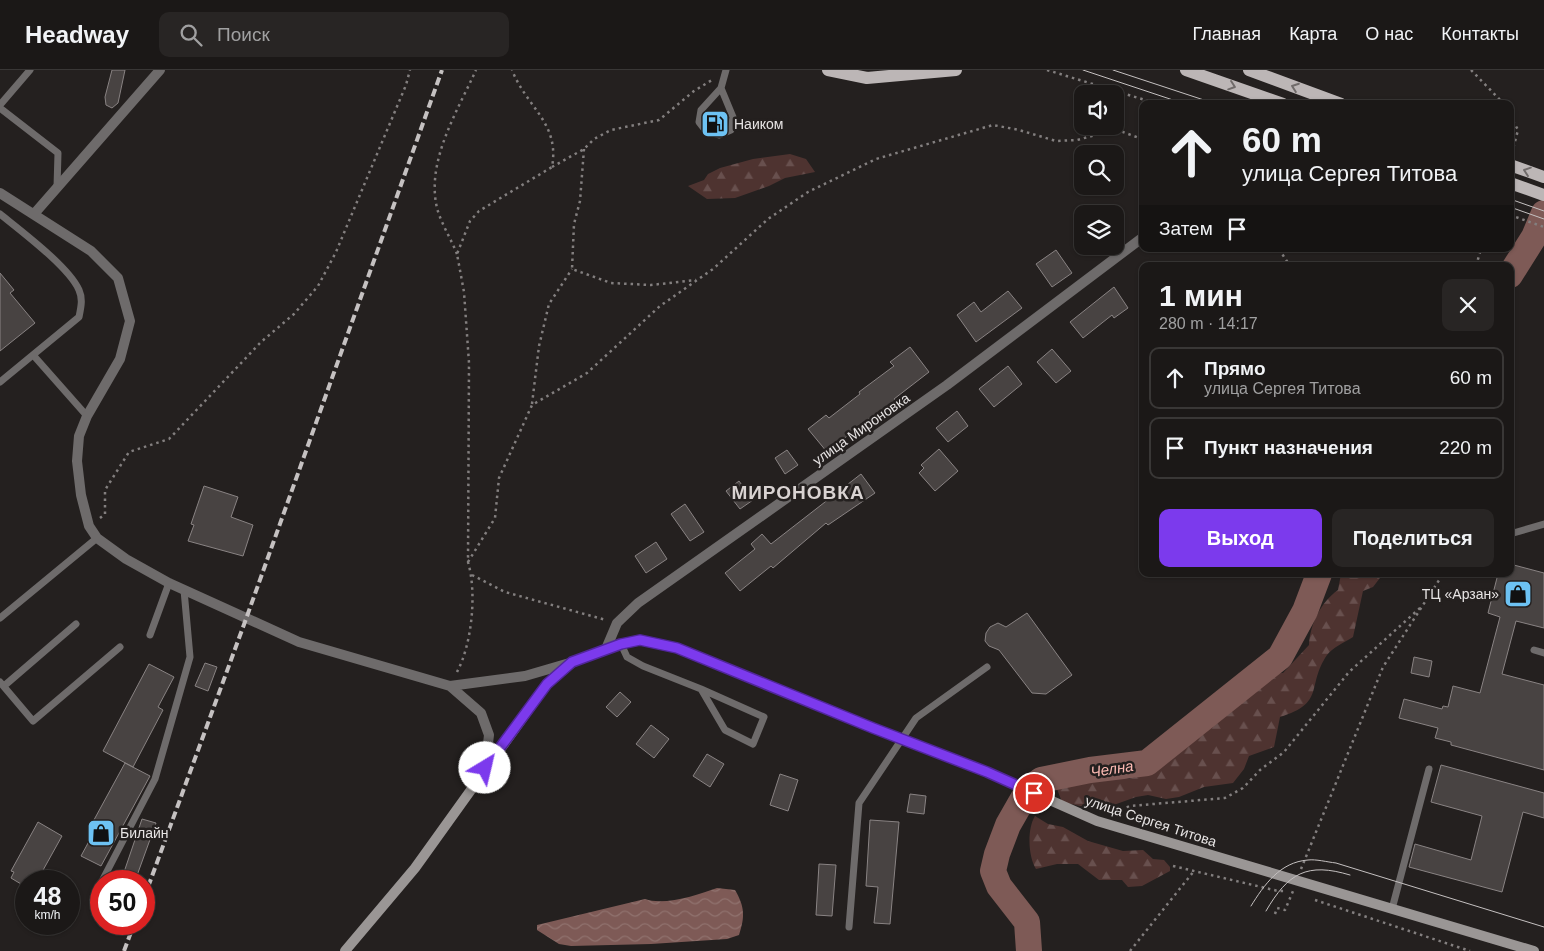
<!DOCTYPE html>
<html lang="ru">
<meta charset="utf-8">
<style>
:root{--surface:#1b1817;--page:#282524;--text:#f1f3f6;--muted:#a0a0a1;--line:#393736;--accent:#7c3aed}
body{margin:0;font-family:Helvetica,sans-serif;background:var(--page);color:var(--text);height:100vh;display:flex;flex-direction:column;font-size:19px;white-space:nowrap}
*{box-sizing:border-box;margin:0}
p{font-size:16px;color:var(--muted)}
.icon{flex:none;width:28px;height:28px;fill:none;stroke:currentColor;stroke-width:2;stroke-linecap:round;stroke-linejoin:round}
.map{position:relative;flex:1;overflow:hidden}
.sheet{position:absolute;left:1139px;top:192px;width:375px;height:315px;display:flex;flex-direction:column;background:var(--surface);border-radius:10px;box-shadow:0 1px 4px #0004,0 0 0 1px var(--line)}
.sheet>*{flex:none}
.top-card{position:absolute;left:1139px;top:30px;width:375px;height:152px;border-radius:10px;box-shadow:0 1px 4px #0004,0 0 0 1px var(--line);background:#1b1817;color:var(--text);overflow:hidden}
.buttons{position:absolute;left:1074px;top:15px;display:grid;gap:10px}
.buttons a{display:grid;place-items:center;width:50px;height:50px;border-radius:10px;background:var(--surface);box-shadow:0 1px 4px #0004,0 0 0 1px var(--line);font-size:25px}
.speed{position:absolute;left:15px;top:800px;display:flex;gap:10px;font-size:25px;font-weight:700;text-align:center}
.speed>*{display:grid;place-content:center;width:65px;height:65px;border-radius:50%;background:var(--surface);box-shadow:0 1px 4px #0004,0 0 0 1px var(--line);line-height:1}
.speed small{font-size:12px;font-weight:400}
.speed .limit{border:8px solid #d22;background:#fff;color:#111}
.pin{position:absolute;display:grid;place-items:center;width:42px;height:42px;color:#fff;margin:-21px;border:2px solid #fff;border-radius:50%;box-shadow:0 1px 5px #0007}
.me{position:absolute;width:55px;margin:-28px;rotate:36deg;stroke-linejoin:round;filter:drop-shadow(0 0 4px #0008)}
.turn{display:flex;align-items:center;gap:18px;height:105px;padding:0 20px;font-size:22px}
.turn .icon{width:65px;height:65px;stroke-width:2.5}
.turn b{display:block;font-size:35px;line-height:42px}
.then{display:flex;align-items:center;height:48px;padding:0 20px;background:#0003;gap:10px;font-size:19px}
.round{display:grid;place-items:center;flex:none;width:52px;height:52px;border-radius:10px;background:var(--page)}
.summary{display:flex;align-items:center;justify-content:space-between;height:85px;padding:0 20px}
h1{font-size:30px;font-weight:800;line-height:38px}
.cta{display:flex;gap:10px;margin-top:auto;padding:10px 20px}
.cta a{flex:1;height:58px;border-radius:10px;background:var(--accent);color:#fff;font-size:20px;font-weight:800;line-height:58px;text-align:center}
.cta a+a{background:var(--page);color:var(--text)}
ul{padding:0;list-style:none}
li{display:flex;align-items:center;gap:15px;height:62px;margin:0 10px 8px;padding:0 10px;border:2px solid var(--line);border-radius:10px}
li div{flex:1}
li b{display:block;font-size:19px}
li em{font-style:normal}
header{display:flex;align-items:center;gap:30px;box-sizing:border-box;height:70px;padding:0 25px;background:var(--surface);border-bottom:1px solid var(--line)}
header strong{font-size:24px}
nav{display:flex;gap:28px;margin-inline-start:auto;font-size:18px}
.search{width:350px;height:45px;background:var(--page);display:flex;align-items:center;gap:12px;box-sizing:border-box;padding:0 18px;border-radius:10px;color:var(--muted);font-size:19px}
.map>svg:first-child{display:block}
.forest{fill:url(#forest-firs)}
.water{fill:url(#water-waves)}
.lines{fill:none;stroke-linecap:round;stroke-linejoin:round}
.river{stroke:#7e5a56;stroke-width:26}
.building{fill:#484342;stroke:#898383}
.path{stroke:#837f7f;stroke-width:2.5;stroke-dasharray:2.5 4;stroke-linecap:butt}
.service{stroke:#6e6b6b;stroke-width:7}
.minor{stroke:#6e6b6b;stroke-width:10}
.tertiary{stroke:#6e6b6b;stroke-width:10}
.secondary{stroke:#9a9695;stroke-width:10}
.primary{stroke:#bcb6b6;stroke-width:12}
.tram{stroke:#c5c1c1;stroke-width:1}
.rail{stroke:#c5c1c1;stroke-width:4;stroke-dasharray:8 4;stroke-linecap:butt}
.oneway{stroke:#706b6a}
.route-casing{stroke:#51269a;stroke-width:12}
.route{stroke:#7c3aed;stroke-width:9}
.labels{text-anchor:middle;stroke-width:5;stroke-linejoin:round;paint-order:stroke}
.poi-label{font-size:14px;fill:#e7e4e4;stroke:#24201f;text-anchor:start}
.street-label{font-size:14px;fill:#e7e4e4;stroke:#24201f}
.water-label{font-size:15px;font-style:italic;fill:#fdbab3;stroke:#24201f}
.district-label{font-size:19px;font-weight:bold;letter-spacing:1px;fill:#d9d3d2;stroke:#24201f}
</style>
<header>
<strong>Headway</strong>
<div class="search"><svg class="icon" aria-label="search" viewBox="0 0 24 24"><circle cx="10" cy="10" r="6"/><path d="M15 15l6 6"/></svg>Поиск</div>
<nav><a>Главная</a><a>Карта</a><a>О нас</a><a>Контакты</a></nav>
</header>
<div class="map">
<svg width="1544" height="881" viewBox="0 0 1544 881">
<defs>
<pattern id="forest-firs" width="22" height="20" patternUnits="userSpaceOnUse" patternTransform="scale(1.25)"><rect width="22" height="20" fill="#4e3330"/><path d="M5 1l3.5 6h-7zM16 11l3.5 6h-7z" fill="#68504e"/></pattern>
<pattern id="water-waves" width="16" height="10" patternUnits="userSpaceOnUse" patternTransform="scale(1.25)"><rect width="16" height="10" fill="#7e5a56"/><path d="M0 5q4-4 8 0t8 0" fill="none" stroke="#90726e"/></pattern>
</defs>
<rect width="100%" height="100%" fill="#24201f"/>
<path class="forest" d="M790,84l16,5 9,13 -30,6 -16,8 -34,12 -28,1 -19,-13 16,-6 4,-6 12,-6 33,-9z
M1341,504h42l-10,13 -10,4 -10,46c-8,5 -21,11 -26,18 -21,31 -1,48 -47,62l-6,30 -25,9 -5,13 -11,14 -29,4 -25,10 -13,2 -18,-4 -12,2 -28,10 -28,-1 -18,-4 -5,-13 59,-12 13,2 20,-6 29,-25 47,-33 43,-41 15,-1 26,-28c1,-21 12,-43 29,-55z
M1035,746l13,8 15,3 25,14 35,10 20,-1 10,9 11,1 6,7v4l-28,15 -14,1 -6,-7h-23l-21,-16h-21l-21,5c-8,-13 -9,-40 -1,-53z"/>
<path class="water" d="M717,818l18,2c10,17 10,27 4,45l-12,4 -76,5 -80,2 -12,-2 -22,-14v-5l108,-26c19,7 53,-4 72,-11z"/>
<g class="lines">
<path class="river" d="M1510,205l24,-38 10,-24
M1029,881l-2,-29 -28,-36 -6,-15 4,-17 11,-29 20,-35 13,-10 49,-10 57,-7 133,-106 25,-46 14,-37"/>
</g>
<path class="building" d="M112,0h13l-7,33 -6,5 -6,-3 -1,-8z
M1056,180l16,23 -20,14 -16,-23z
M0,203l14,17 -4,3 25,30 -35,28z
M1114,217l14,21 -14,10 -2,-3 -29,23 -13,-16z
M1008,221l14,17 -46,34 -19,-27 17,-13 7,10z
M910,277l19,25 -35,27 2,2 -20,15 -1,-2 -48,38 -19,-23 18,-14 3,3 31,-24 -1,-2 35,-26 -4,-4z
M1052,279l19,22 -15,12 -19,-21z
M1008,296l14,18 -28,23 -15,-18z
M957,341l11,15 -20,16 -12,-14z
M939,379l19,22 -23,20 -16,-18 5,-5 -3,-3z
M787,380l11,15 -13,9 -10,-16z
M861,404l14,19 -47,32 -2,-2 -53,45 -2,-2 -31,25 -15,-18 30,-24 -4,-5 11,-10 9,10z
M739,411l14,19 -13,9 -14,-18z
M204,416l34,11 -7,20 22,8 -10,31 -55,-15 6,-16 -3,-1z
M685,434l19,28 -14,9 -19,-27z
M656,472l11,17 -21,14 -11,-17z
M1510,494l34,9v55l-28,-7 -14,53 42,11v85l-93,-25v-3l-16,-4 3,-10 -39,-10 5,-19 38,10 1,-3 5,1 5,-21 27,7 20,-76 -12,-4 10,-39h12z
M1027,543l45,62 -26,19 -14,-1 -33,-43 -10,-4 -4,-5 1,-8 4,-6 8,-4 8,4z
M1414,587l18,4 -3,16 -18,-4z
M205,593l12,4 -9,24 -13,-5z
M149,594l25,13 -16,30 5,3 -30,57 -30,-16z
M620,622l11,10 -14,15 -11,-10z
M651,655l18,14 -15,19 -18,-14z
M707,684l17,10 -14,23 -17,-11z
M125,693l25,13 -49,90 -20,-10 13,-24 -5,-3z
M1441,695l103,28v25l-21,-6 -21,80 -93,-25 6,-23 56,16 11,-44 -51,-14z
M780,704l18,6 -10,31 -18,-6z
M910,724l16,2 -2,18 -17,-2z
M142,749l14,4 -21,58h-14z
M870,750l29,2 -9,102 -16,-1 4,-36 -12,-1z
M38,752l24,14 -25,45h-11v6l-15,-9 3,-6 -3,-1z
M819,794l17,1 -4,51 -16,-1z"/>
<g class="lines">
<path class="path" d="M1047,0l111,34
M1471,0l33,34
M1510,45l8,15 -6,23
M584,79l-4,52 -6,23 -2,45 39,14 40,2 45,-5
M552,97l32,-18 10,-10 17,-9 48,-10 35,-29 18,-11
M1510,145l34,12
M1279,179l11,17
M457,184c-6,-15 -16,-31 -20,-46 -11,-47 20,-96 39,-138
M1476,196l5,-17
M532,334l7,-58 10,-42 23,-35
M100,448l5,-4v-24l24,-38 40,-13 92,-97 33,-28 24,-28 18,-34 70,-167 4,-15
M468,492l27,-44 4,-40 33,-73 55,-32 73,-67 53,-37 55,-50 40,-27 68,-33 117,-34 26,5 37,11 21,-1 22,-6 24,-2 19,7
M472,505l33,17 101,28
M457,602c15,-28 20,-79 11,-110l1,-199 -5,-71 -7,-38 13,-33 9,-10 73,-44c8,-44 -25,-59 -40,-97
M1115,743l15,-7 95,-8 18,-10 17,-18 24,-18 65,-80 71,-64
M1173,796l105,25h8
M1301,799l82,-202 60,-93
M1315,830l155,51
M1275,844l2,-6 8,2 8,-19
M1130,881l64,-80"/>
<path class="service" d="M721,18l12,29 -2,13 -12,5 -13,-4 -7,-9 2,-12 20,-22 5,-18
M0,35l30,-35
M0,38l58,45 -1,34
M0,144c21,17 69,53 79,76 4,9 2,17 0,27l-79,65
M34,286l53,60
M1510,464l34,-10
M0,548l97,-80
M150,565l19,-52
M621,574l6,13 16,9 58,23 24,41 28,14 11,-27 -63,-28
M1534,580l10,3
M0,612l33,39 87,-74
M4,616l72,-62
M102,811l53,-102 35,-122 -6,-67
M93,830l8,-16
M1392,839l37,-140
M849,857l10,-124 57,-85 71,-51"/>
<path class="minor" d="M606,579l11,-26 21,-20 309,-218 195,-147"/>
<path class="tertiary" d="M0,123l91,58 27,27 12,43 -10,38 -33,57 -8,20 -2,25 4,34 8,31 8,12 29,21 43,24 130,59 151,44 31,27 8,22 -4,33
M34,144l126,-144
M450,616l75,-10 48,-14"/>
<path class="secondary" d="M345,881l70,-83 132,-184 26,-22 48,-18 19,-4 37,8 196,80 114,44 110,49 437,130"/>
<path class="primary" d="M828,0l39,8 89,-8
M1186,0l97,34
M1249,0l92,34
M1510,95l34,12
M1510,113l34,12"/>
<path class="tram" d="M1083,0l102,34
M1113,0l103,34
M1510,129l34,12
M1510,137l34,12
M1251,836c13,-21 29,-44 57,-46 8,-1 19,2 28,3l208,64
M1266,841c22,-38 41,-49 84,-36"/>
<path class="rail" d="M144,828l102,-279 196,-549
M124,881l10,-27"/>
</g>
<defs><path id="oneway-chevron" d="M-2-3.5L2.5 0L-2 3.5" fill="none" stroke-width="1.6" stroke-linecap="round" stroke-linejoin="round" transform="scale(1.25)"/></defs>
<g class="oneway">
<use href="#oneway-chevron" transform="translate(1232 16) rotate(19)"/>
<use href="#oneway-chevron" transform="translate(1295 17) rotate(-160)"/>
<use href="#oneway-chevron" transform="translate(1527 101) rotate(-161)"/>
</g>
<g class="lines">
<defs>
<path id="route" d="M485,698l62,-84 25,-22 49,-18 19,-4 37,8 196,80 114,44 47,21"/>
</defs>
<use href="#route" class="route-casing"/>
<use href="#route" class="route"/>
</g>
<defs>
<symbol id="fuel-square" viewBox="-11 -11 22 22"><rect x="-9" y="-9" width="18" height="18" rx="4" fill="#6dc2f3" stroke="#24201f"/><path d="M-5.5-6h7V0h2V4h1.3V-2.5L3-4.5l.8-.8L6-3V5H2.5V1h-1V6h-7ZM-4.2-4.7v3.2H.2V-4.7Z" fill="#111"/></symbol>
<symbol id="shop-square" viewBox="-11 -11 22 22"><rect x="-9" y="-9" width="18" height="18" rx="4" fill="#6dc2f3" stroke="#24201f"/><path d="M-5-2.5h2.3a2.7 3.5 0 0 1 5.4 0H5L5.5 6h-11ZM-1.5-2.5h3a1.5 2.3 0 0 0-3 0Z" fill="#111"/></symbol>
</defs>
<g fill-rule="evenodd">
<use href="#fuel-square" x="699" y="38" width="32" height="32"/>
<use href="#shop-square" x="1502" y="508" width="32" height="32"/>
<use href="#shop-square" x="85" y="747" width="32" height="32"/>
</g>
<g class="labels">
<g class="poi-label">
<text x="734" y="59">Наиком</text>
<text x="1499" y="529" text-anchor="end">ТЦ «Арзан»</text>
<text x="120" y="768">Билайн</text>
</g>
<g class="street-label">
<text transform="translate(861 359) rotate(-35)" y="5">улица Мироновка</text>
<text transform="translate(1151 751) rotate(18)" y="5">улица Сергея Титова</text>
</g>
<g class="water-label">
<text transform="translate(1112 699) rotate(-9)" y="5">Челна</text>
</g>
<g class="district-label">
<text x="798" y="429">МИРОНОВКА</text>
</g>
</g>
</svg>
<div class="buttons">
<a><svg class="icon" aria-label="sound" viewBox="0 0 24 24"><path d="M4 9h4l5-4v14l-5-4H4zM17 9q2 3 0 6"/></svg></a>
<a><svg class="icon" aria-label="search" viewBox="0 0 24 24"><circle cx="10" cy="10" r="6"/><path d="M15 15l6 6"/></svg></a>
<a><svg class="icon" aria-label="layers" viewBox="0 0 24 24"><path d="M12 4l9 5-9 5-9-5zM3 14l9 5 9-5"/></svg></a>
</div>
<div class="speed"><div>48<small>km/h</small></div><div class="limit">50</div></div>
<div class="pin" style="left:1034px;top:723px;background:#d93025"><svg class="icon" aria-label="arrive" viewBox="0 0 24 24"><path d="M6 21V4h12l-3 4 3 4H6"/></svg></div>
<svg class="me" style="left:485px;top:698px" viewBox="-20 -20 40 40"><circle r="19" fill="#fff"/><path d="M0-13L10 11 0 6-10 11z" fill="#7c3aed"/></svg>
<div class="top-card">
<div class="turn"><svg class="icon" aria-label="ahead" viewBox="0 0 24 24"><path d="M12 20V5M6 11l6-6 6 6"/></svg><div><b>60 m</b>улица Сергея Титова</div></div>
<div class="then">Затем<svg class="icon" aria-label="arrive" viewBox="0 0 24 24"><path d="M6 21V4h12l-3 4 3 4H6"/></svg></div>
</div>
<section class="sheet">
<div class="summary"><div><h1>1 мин</h1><p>280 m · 14:17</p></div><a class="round"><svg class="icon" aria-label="close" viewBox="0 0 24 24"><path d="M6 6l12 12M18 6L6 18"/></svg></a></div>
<ul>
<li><svg class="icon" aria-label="ahead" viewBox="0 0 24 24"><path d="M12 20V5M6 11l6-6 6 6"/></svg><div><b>Прямо</b><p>улица Сергея Титова</p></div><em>60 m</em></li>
<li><svg class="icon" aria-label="arrive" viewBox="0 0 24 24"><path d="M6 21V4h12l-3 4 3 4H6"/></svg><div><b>Пункт назначения</b></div><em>220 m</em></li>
</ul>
<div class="cta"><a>Выход</a><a>Поделиться</a></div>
</section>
</div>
